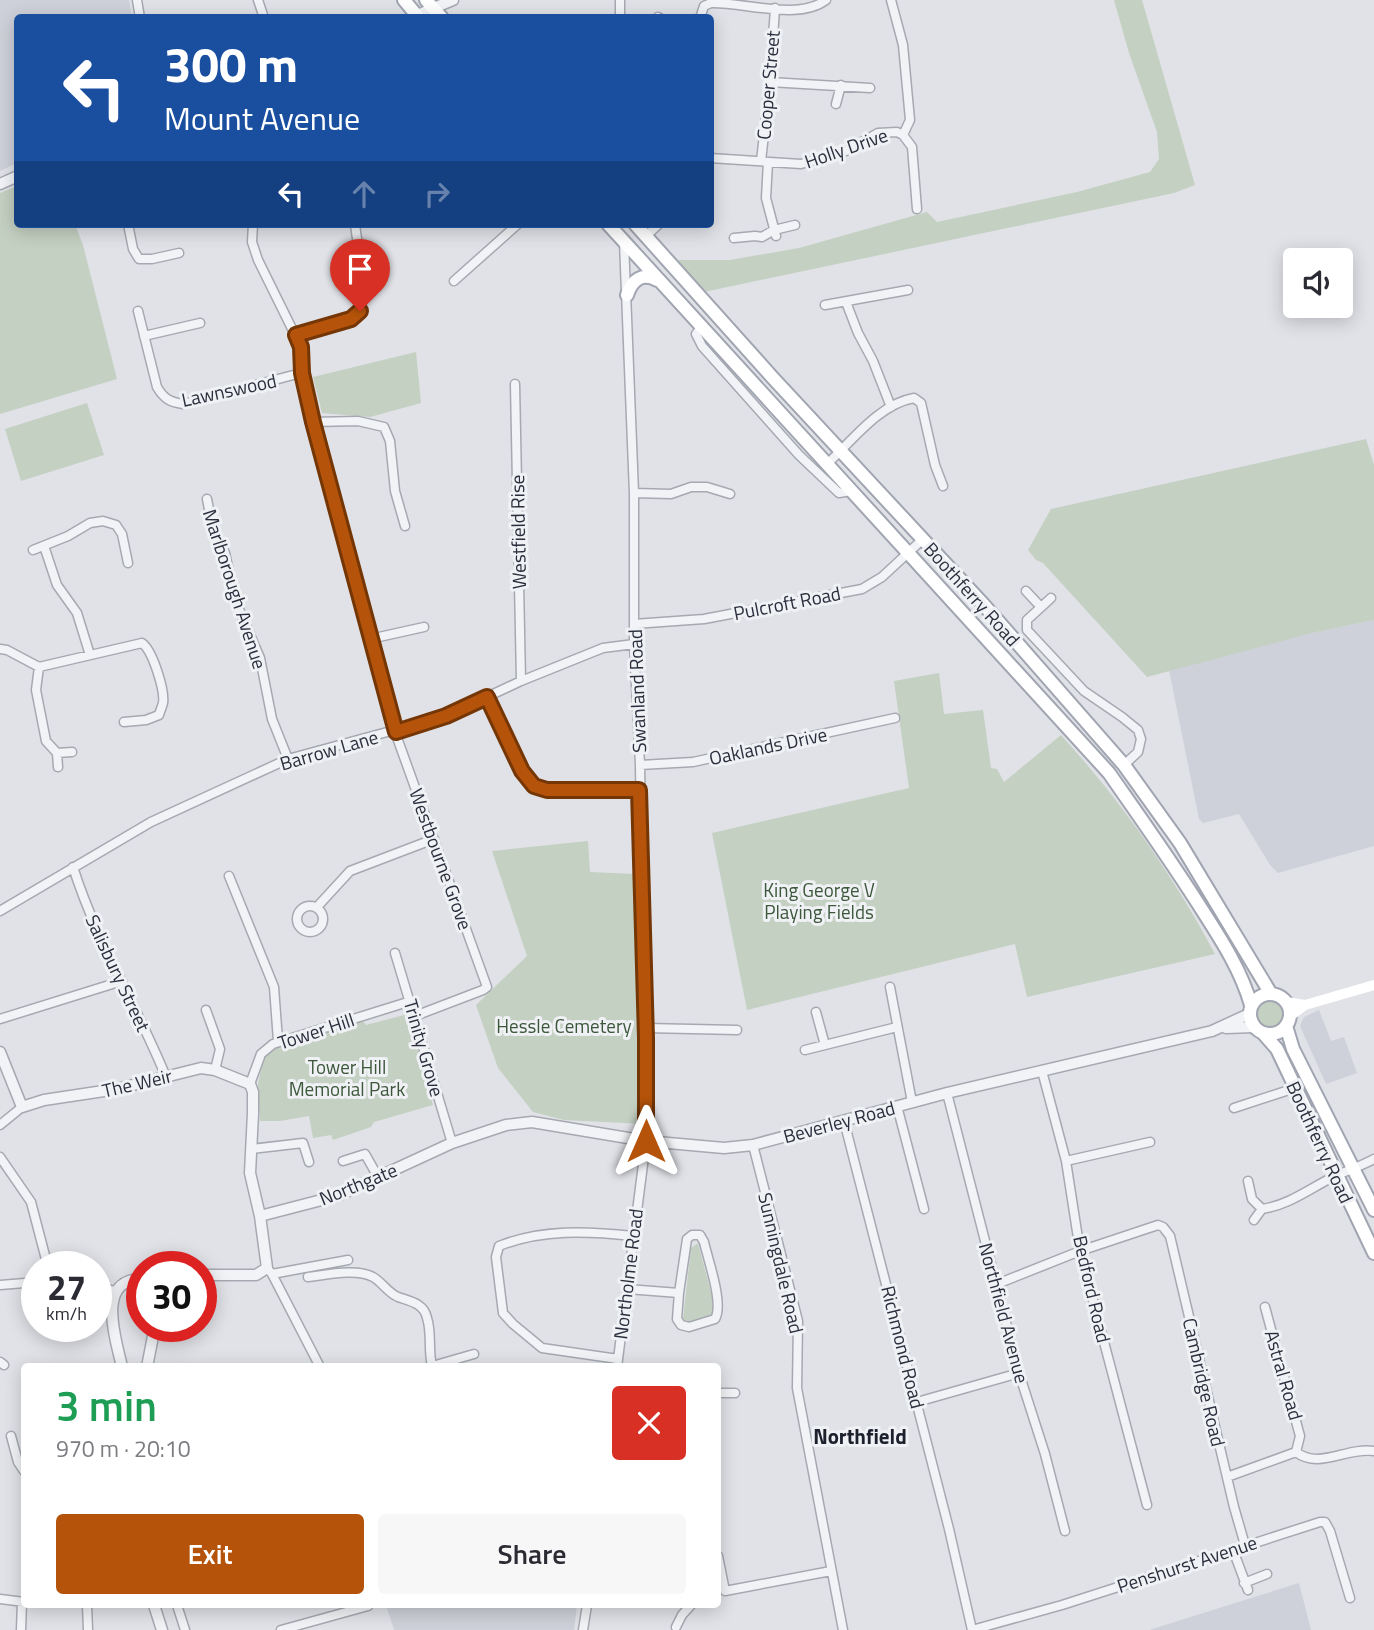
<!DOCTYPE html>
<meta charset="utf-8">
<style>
:root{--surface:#fff;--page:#f7f7f7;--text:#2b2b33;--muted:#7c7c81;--accent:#b45309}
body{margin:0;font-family:"Titillium Web",sans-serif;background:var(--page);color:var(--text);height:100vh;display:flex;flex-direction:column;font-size:26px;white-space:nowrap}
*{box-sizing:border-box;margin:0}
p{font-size:23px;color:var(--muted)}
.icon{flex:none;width:38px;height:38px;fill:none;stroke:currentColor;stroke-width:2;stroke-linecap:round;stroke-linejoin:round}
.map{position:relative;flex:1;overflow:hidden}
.sheet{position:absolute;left:21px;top:1363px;width:700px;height:245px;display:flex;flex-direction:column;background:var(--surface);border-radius:7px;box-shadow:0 4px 18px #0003}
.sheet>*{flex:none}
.banner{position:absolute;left:14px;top:14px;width:700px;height:214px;border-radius:7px;box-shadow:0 4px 18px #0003;background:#1a4fa0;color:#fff;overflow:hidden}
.controls{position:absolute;left:1283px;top:248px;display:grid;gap:14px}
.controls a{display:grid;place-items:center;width:70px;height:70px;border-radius:7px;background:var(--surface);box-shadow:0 4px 18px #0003;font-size:35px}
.speed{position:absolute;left:21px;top:1251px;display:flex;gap:14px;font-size:35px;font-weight:700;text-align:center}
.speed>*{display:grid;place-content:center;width:91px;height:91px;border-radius:50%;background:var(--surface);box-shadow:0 4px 18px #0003;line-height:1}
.speed small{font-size:18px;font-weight:400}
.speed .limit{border:10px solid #d22;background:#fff;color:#111}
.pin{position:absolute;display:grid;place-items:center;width:60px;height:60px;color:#fff;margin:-72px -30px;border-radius:50% 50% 50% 0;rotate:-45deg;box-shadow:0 0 7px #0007}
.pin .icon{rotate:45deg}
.me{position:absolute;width:77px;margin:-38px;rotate:0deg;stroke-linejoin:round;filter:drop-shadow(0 0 5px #0008)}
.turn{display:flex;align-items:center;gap:24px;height:147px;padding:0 35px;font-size:32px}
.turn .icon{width:91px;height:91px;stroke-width:2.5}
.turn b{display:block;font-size:49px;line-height:60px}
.lanes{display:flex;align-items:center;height:66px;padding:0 35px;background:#0003;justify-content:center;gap:35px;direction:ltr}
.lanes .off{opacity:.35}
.round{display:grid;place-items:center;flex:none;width:74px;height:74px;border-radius:7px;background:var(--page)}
.head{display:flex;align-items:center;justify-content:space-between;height:119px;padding:0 35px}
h1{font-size:42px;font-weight:600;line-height:52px;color:#1e9e55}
.button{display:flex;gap:14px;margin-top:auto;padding:14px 35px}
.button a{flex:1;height:80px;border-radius:7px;background:var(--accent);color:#fff;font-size:28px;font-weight:600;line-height:80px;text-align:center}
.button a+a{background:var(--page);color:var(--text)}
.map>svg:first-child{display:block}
.built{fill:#ced1d9}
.green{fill:#c4d0c2}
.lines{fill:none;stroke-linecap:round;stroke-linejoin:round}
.minor-casing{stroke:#a6a9b1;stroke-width:11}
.tertiary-casing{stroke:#a6a9b1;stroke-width:13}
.primary-casing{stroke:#a1a5b1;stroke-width:16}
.minor{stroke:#f2f3f6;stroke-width:8}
.tertiary{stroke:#f2f3f6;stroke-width:10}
.secondary{stroke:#fff;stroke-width:10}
.primary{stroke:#fff;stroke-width:12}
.route-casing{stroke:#753606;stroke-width:18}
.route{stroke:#b45309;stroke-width:12}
.labels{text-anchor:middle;stroke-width:6;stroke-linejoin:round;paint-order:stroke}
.street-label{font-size:19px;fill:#2b2f3d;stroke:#eff1f5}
.park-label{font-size:19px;fill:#3c573a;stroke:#eff1f5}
.neighbourhood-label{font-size:21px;font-weight:bold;fill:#1d202d;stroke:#eff1f5}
</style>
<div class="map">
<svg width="1374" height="1630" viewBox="0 0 1374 1630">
<rect width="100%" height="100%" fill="#e0e2e7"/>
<path class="built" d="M0,0h129l3,17 -114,1 -1,145 -17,8z
M1374,620v226l-96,27 -8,-8 -31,-51 -36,9 -4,-4 -30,-149 143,-37z
M1319,1010l12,31 13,-4 13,36 -31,11 -26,-58 4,-9z
M1299,1583l12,47h-162z
M386,1605h191l-3,25h-180z"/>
<path class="green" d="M1114,0h28l53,185 -21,8 -470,99 -26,-32h52l69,-12 128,-36 10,10 140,-30 73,-20 9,-13 -2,-27 -28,-79z
M17,186l1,38h57l8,21 34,134 -117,35v-221z
M416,352l5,51 -51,14 -48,-4 -9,-36z
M87,403l17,52 -83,26 -16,-52z
M1366,439l8,26v155l-62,13 -165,44 -104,-114 -7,-3 -8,-10 23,-41z
M939,673l5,41 39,-4 8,58 6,1 7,13 57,-47c60,66 112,140 154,219l-188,43 -12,-53 -268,66 -35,-177 197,-45 -15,-107z
M588,841l2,31 44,2 11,250 -81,-4 -31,-8 -35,-44 -22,-63 51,-49 -35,-105z
M1255 1014a14 14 0 1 1 28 0a14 14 0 1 1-28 0Z
M408,1014l3,3 22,88 -59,17 -3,5 -38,13 -2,-5 -18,3 -4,-22 -29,5h-20l-2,-37 5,-25 5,-8 29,-13 65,-18 4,5z
M698,1243l17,65 -3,9 -26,7 -3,-5 8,-71z"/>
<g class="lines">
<defs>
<path id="minor" d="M137,0l3,18
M258,0l6,18
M620,0v18
M891,0l12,45 7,75 -7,15
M658,17l2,1
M700,18l4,-12 7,-3c33,-1 87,18 115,-3
M770,82l100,6
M836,104l5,-19
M710,158l91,6 45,-13 32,-18 19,-1 6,3 9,12 5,62
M761,161l9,-79 5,-74
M768,162l-2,36 10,38
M128,224l5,25 6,10h13l27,-6
M253,224l-1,18 6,18 43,87v26l12,49 82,310 92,255 -4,3 -68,26
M646,236l13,-12
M734,238l21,-2 7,1 12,-7 21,-5
M454,281l64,-57
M846,302l12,31 15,28 18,46
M825,305l83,-15
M138,311l19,76c7,12 13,15 26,17l118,-31
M702,326l-6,8 6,12 97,109 40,38 13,-2
M296,335c17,-6 38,-8 54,-16 23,-11 7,-73 5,-95
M144,336l56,-13
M515,384l6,297
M313,422l45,-1 26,6 6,14 5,50 10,35
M827,464c25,-23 52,-60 87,-66l7,5 14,62 8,21
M634,493l37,1 20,-7h16l23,7
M207,499l5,26 13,28 10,47 25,58 12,61 16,40
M44,546l13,39 20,28 13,42
M33,550l35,-14 22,-13 13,-2 13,4 6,9 6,29
M1026,591l14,15
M1051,598l-24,22v10l57,61 38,26 16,13 3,9 -3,13 -14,13
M634,624l70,-5 158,-30 20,-12 41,-38
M370,639l54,-12
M0,649l7,1 32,17 103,-24c11,8 23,48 21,60 -1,4 -3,8 -4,12l-13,5 -22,2
M39,667l-3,23 10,51 11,12
M487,697l35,74 12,15 13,5 92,-1
M640,765l53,-3 202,-44
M58,767l-1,-14 15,-1
M73,867c23,73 64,139 93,210
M229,876l45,111 4,54
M297 919a13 13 0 1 1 26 0a13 13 0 1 1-26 0Z
M317,907l33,-36 84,-32
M0,911l151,-89 137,-63 158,-43 75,-35 82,-33 31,-4
M395,953l57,190
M890,987l22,115
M206,1010l14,39 -5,21
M816,1012l9,33
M0,1019l122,-38
M646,1028l91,2
M805,1050l92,-23
M1042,1071l24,90 14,90 67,254
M250,1084l11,-30 12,-10 138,-43
M947,1093l72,280 26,81 20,77
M897,1106l27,103
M1234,1108l61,-20
M844,1121l105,408 23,101 90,-25 258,-83h5l5,9 20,67
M0,1125l22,-18
M753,1145l45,176 -1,67 46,242
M251,1149l52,-6 6,19
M0,1157l31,45 17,65
M343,1161l22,-7 13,23
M1066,1161l84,-19
M1248,1181l4,18 10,10c27,-4 47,-20 71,-32 13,-6 28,-11 41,-18
M1254,1220l8,-11
M267,1268l5,6 48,93
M272,1274l76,-14
M308,1277c18,-2 48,-9 65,0 9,5 15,16 25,20 11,4 26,6 29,21 5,15 1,32 5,48
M997,1284l83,-33 78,-26 5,2 7,9 64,271 11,38
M0,1285l37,-3
M96,1287l19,4
M627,1289l52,4 8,-54 5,-4h8l4,7c4,18 20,62 11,77l-26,8 -8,-2 -4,-6 2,-26
M1265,1307l35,129 -4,16
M618,1359l-76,-11 -29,-24 -10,-11 -7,-56 3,-11c43,-17 88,-15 134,-10
M0,1362l4,3
M429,1367l45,-13
M617,1367l29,-226 -6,-376 -6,-121v-151l-10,-251
M718,1393h17
M917,1402l102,-29
M11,1436l7,26 6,9
M1296,1452c23,18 50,-5 78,-1
M1227,1477l69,-25
M1233,1550l15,40
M718,1556l7,35 106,-20
M1244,1583l23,-9
M0,1599l24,3
M87,1605l1,25
M177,1605l8,25
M676,1627l6,-12 9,-10
M21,1630l1,-28
M281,1630l87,-24
M583,1630l4,-25"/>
<path id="tertiary" d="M410,18l43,-18
M0,184l18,-8
M1226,1028l28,-1
M0,1052l22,55 22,-7 73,-11 84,-21 14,2 35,14 3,8v21l-3,60 10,43 7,52 -11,7h-55
M260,1216l77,-20 115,-53 54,-18 26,-3 114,19 78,7 29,-3 194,-52 265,-62 37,-17
M122,1367c-6,-28 -27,-88 20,-88
M147,1367l8,-41
M154,1605l8,25"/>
<path id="primary" d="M404,0l15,18
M426,0l16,18
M608,224l501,549c30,43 60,85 88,129 21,33 43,65 54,103
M635,224l137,153 211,227 141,161 56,78 91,151
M627,295c5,-15 15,-23 30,-15
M1250 1014a20 20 0 1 1 40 0a20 20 0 1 1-40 0Z
M1286,1026l7,23 81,161
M1263,1033l14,16 97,204"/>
</defs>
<use href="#minor" class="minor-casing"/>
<use href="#tertiary" class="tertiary-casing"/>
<use href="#primary" class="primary-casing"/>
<use href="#minor" class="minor"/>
<use href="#tertiary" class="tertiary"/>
<path class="secondary" d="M1286,1002l19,3
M1290,1016l15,-11 69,-20"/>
<use href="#primary" class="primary"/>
</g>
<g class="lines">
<defs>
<path id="route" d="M360,311l-9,8 -55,16 5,12 1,26 11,49 83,310 50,-16 41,-19 35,74 12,15 13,4h92l7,248v103"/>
</defs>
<use href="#route" class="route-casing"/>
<use href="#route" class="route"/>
</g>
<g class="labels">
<g class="street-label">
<text transform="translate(768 85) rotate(-85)" y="7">Cooper Street</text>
<text transform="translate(846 148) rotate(-19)" y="7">Holly Drive</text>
<text transform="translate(229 390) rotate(-12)" y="7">Lawnswood</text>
<text transform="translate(518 532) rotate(-91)" y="7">Westfield Rise</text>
<text transform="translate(235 589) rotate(72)" y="7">Marlborough Avenue</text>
<text transform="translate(972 594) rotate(48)" y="7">Boothferry Road</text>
<text transform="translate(787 603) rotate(-11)" y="7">Pulcroft Road</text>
<text transform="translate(637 691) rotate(-92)" y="7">Swanland Road</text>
<text transform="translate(768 746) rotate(-12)" y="7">Oaklands Drive</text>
<text transform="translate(329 750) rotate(-16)" y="7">Barrow Lane</text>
<text transform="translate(441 859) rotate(70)" y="7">Westbourne Grove</text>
<text transform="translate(118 973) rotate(65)" y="7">Salisbury Street</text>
<text transform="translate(316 1031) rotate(-18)" y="7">Tower Hill</text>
<text transform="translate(424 1048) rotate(74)" y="7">Trinity Grove</text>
<text transform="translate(137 1083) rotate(-13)" y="7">The Weir</text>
<text transform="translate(839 1122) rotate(-15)" y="7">Beverley Road</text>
<text transform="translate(1320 1142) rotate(65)" y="7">Boothferry Road</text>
<text transform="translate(358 1184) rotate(-22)" y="7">Northgate</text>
<text transform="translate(781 1263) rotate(77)" y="7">Sunningdale Road</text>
<text transform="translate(628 1274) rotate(-83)" y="7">Northolme Road</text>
<text transform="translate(1092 1289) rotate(77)" y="7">Bedford Road</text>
<text transform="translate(1004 1313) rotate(75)" y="7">Northfield Avenue</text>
<text transform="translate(903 1347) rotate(76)" y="7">Richmond Road</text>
<text transform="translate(1284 1375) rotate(74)" y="7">Astral Road</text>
<text transform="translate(1204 1382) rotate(77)" y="7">Cambridge Road</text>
<text transform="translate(1187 1564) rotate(-18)" y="7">Penshurst Avenue</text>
</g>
<g class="park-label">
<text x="819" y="897">King George V<tspan x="819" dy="22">Playing Fields</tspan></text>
<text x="564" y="1033">Hessle Cemetery</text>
<text x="347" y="1074">Tower Hill<tspan x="347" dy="22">Memorial Park</tspan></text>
</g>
<g class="neighbourhood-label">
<text x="860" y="1444">Northfield</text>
</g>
</g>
</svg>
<div class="controls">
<a><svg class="icon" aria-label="sound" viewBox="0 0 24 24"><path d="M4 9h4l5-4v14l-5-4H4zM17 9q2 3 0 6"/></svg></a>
</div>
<div class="speed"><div>27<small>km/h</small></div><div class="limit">30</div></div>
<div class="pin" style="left:360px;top:311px;background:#d93025"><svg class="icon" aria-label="arrive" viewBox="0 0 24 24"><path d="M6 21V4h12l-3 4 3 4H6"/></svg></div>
<svg class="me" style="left:646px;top:1141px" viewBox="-20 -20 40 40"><path d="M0-17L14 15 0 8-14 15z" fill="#b45309" stroke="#fff" stroke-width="4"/></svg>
<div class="banner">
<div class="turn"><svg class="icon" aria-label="left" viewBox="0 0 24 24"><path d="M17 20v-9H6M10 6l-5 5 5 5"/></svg><div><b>300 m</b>Mount Avenue</div></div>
<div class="lanes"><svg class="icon" aria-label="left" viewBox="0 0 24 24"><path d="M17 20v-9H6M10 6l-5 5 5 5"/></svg><svg class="icon off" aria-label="ahead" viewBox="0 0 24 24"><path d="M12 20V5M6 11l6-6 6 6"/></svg><svg class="icon off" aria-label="right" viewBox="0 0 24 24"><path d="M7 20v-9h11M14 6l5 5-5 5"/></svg></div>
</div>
<section class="sheet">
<div class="head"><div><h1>3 min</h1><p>970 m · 20:10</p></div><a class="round" style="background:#d93025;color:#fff"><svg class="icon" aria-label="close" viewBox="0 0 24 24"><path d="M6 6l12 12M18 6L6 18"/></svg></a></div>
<div class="button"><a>Exit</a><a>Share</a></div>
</section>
</div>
